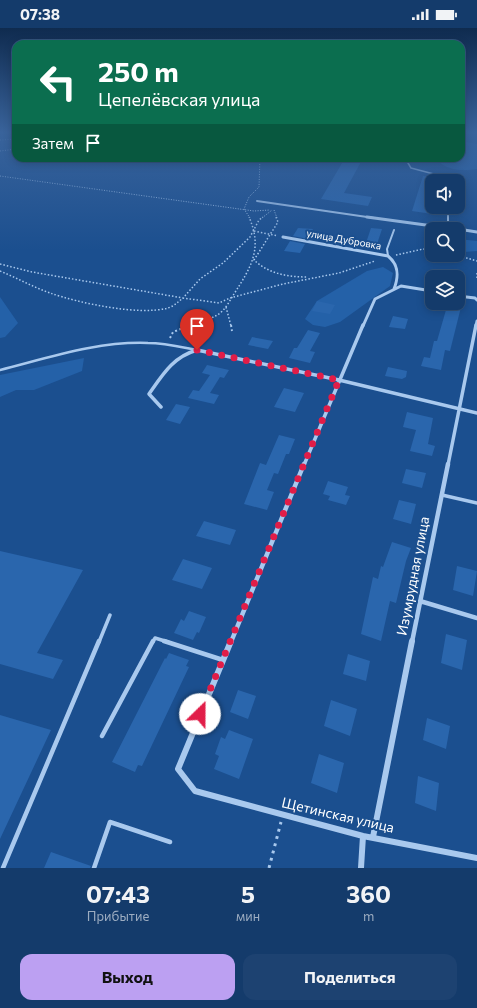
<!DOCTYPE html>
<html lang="ru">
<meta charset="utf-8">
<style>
:root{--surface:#143b6b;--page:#1d4271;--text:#f1f3f6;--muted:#9dadc1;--line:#33557e;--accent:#bca0f2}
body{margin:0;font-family:Commissioner,sans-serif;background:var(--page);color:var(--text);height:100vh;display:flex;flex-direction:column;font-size:15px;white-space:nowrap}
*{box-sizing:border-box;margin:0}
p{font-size:13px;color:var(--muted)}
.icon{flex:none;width:22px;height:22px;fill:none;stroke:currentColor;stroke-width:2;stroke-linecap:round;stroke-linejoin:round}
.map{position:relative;height:840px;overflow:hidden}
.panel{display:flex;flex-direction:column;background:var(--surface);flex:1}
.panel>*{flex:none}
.hud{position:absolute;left:12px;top:12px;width:453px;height:122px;border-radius:12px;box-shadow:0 2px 10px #0003,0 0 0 1px var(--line);background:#0b6e4f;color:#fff;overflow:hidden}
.buttons{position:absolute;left:425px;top:146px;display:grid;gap:8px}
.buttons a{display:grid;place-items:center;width:40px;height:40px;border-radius:8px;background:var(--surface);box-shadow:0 2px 10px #0003,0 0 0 1px var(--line);font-size:20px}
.pin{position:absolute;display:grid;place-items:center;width:34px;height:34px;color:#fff;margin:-41px -17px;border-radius:50% 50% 50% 0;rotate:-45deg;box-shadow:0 0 4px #0007}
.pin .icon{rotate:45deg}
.me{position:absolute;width:44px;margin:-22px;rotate:23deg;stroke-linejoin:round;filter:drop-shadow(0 0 3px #0008)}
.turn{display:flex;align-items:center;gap:14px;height:84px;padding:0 20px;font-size:18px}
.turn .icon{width:52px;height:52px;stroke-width:2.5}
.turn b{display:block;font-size:28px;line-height:34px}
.then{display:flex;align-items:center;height:38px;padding:0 20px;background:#0003;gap:8px;font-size:15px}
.eta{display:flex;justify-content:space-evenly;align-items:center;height:68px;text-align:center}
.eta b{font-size:24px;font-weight:700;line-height:28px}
.action{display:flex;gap:8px;margin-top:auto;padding:8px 20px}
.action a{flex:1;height:46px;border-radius:12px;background:var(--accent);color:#111;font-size:16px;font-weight:700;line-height:46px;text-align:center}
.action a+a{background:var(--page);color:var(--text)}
.status{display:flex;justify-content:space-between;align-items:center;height:28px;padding:0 20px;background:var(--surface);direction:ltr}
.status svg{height:11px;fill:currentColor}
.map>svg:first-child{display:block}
.green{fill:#2461a8}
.building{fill:#2a66ad}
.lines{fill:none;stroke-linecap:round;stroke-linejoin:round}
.path-far3{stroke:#a9c9ee;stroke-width:1;stroke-dasharray:1 1.5;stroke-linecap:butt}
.path-far2{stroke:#a9c9ee;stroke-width:1.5;stroke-dasharray:1.5 2;stroke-linecap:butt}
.path-far1{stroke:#a9c9ee;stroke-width:2;stroke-dasharray:2 2.5;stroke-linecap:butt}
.path{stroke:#a9c9ee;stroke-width:3;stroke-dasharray:3 4.5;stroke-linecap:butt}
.lane-far4{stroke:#a9c9ee;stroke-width:1.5}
.lane-far3{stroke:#a9c9ee;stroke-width:2}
.lane-far2{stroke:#a9c9ee;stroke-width:2.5}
.lane-far1{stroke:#a9c9ee;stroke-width:3.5}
.lane{stroke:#a9c9ee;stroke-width:4.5}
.street-far4{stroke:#a9c9ee;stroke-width:2}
.street-far3{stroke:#a9c9ee;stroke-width:3}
.street-far2{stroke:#a9c9ee;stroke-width:3.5}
.street-far1{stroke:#a9c9ee;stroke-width:4.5}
.street{stroke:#a9c9ee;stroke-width:6}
.route{stroke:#e11d48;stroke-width:7;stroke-dasharray:0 12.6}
.labels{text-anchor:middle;stroke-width:4;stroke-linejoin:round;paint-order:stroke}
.far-street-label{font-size:10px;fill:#fff;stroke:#1b4f8f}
.near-street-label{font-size:14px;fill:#fff;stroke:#1b4f8f}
</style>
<div class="status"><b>07:38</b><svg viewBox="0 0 49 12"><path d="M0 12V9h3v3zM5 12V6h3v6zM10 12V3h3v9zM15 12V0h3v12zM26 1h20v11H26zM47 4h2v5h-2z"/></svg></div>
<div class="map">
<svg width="477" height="840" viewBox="0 0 477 840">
<rect width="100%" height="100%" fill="#1b4f8f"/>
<path class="green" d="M461,113l16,3v25c-12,2 -28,2 -38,-7l1,-4h21z
M458,211l19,2v10l-13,1 -6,3z
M383,239l10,6 -3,13 -50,36 -15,5 -12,-2 -8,-6 12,-18 50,-30z
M0,269l18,26 -13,14 -5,1z
M84,330l-2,13 -48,19h-18l-16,7v-22z"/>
<path class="building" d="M345,130h18l-19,35 28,4 -4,9 -47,-7z
M423,148l9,1v37l-20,-3z
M298,200l15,1 -5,10 -15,-3z
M371,200l11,1 -5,15 -11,-1z
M290,213l15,3 -5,9 -16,-2z
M317,273l18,4 -5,9 -18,-3z
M448,275h14l-12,48 -5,-1 -4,20 -20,-4 3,-9 6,1 4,-17h3z
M393,288l15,3 -3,10 -16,-2z
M308,302l12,3 -10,18 5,1 -5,11 -21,-5 5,-10h3z
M252,309l21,4 -5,8 -20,-4z
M207,337l22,5 -5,8 -4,-1 -10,16 9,2 -5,9 -26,-6 5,-8 6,1 11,-16 -8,-2z
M388,339l19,4 -1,6 -4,2 -17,-3z
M284,360l20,5 -9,19 -21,-5z
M176,376l14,3 -10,17 -14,-4z
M407,384l26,6 -5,26 7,2 -3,10 -22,-5 6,-21 -13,-3z
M279,407l16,4 -6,15h-3l-8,20 -4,-1 -7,17 7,2 -7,18 -23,-6 16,-41 6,2z
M406,441l20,4 -4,15 -20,-5z
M328,453l20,6 -3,8 5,1 -4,9 -18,-5 2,-4 -7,-2z
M399,472l17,4 -5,20 -18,-5z
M204,493l32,9 -6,15 -34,-9z
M392,514l19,6 -5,13 -10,42 -6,-2 -9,40 -20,-7 12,-57 5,2 3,-13 2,1z
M0,523l83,19 -46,83 26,7 -10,19 -53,-15z
M183,531l29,9 -10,21 -30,-9z
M457,538l20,5 -4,25 -20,-6z
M189,583l17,6 -7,16 -2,-1 -4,8 -19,-7 7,-14 3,2z
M446,606l21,6 -5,30 -21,-7z
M169,625l20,7 -3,6 3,1 -47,99 -4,-1 -3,7 -23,-10 53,-104 1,1z
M348,626l22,7 -4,20 -23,-7z
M238,662l18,6 -8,23 -18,-7z
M331,672l26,9 -7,27 -26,-10z
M0,687l51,15 -51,109z
M427,690l23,8 -4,23 -23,-9z
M229,702l24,9 -14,40 -25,-10 5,-13 -4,-2 6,-17 4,2z
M319,726l25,9 -7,30 -26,-10z
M418,748l21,7 -3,28 -21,-8z
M51,824l40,14 -1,2h-46z"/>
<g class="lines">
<path class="path-far3" d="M0,112l16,-1
M0,123l16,-2
M0,148l254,35 16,-1
M274,182l3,8
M250,190l-6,-9 5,-12 10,-10 1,-29
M262,190l10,-8"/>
<path class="path-far2" d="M276,189l2,5 -24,38c15,14 34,17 54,17
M254,203l24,5
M396,227l27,-6 9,1
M456,227l21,6
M0,236l32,8 151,26 17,-19 23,-16 27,-26 9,-17 4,-3
M0,243c17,7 33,16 50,22 29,10 89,23 118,15 6,-2 10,-6 15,-10l36,5 11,-5 53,-14 56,-11 36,-12
M477,245v5
M226,279l5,19
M189,298c9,-3 20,-6 28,-11 8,-4 13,-15 17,-21 17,-27 29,-45 15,-77"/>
<path class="path-far1" d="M231,297l1,6
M170,310l3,-6 18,-7"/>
<path class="path" d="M269,840l12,-46"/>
<path class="lane-far4" d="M405,130l6,10 38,10v3
M448,179v11"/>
<path class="lane-far3" d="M448,189v11
M388,228l-1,-7 7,-19"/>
<path class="lane-far2" d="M0,342c48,-12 98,-29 148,-27 17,0 33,4 49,7"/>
<path class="lane-far1" d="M442,467l35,8
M99,614l11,-27
M153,614l2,-4 13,4"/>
<path class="lane" d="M164,613l59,19
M102,708l51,-95
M3,840l96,-227
M94,840l16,-46 60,20"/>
<path class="street-far4" d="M257,173l117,17"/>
<path class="street-far3" d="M367,189l88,12
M458,201l19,3
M283,209l105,19c11,9 11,20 6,33
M458,268l17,2 2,2
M363,298l12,-27 26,-13 31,5
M476,298l1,-5"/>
<path class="street-far2" d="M161,379l-12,-13c14,-20 24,-37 48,-44l142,30 138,33
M304,437l59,-140
M448,437l28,-140"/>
<path class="street-far1" d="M420,573l57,17
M231,614l73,-178
M412,614l36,-178"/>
<path class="street" d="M231,613l-53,128 17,22 168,45 114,22
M373,809l39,-196
M361,840l2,-32"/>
</g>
<linearGradient id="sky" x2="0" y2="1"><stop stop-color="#0f2b4f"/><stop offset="0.47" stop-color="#39639b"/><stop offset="1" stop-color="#39639b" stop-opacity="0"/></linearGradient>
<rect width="477" height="222" fill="url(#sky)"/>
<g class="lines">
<path class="route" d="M197,322l142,30 -139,334"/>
</g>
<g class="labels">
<g class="far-street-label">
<text transform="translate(344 211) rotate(10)" y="4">улица Дубровка</text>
</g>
<g class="near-street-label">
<text transform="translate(413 548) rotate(-79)" y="5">Изумрудная улица</text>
<text transform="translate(338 787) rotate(13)" y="5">Щетинская улица</text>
</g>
</g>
</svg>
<div class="buttons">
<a><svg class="icon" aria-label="sound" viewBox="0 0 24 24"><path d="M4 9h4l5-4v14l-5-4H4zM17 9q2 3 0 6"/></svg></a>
<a><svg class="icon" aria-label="search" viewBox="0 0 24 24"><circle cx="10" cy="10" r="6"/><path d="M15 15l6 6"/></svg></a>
<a><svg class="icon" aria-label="layers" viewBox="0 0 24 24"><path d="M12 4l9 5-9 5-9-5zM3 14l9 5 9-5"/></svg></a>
</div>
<div class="pin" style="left:197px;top:322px;background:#d93025"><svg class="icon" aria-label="arrive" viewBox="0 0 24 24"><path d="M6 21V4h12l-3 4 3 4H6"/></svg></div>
<svg class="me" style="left:200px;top:686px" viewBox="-20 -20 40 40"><circle r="19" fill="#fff"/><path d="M0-13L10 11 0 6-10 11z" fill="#e11d48"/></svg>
<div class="hud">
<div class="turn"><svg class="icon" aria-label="left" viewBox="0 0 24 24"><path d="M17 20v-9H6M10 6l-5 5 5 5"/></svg><div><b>250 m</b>Цепелёвская улица</div></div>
<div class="then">Затем<svg class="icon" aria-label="arrive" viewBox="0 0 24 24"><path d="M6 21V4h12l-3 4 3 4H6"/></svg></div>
</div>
</div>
<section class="panel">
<div class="eta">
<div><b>07:43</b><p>Прибытие</p></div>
<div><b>5</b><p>мин</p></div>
<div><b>360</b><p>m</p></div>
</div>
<div class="action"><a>Выход</a><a>Поделиться</a></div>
</section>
